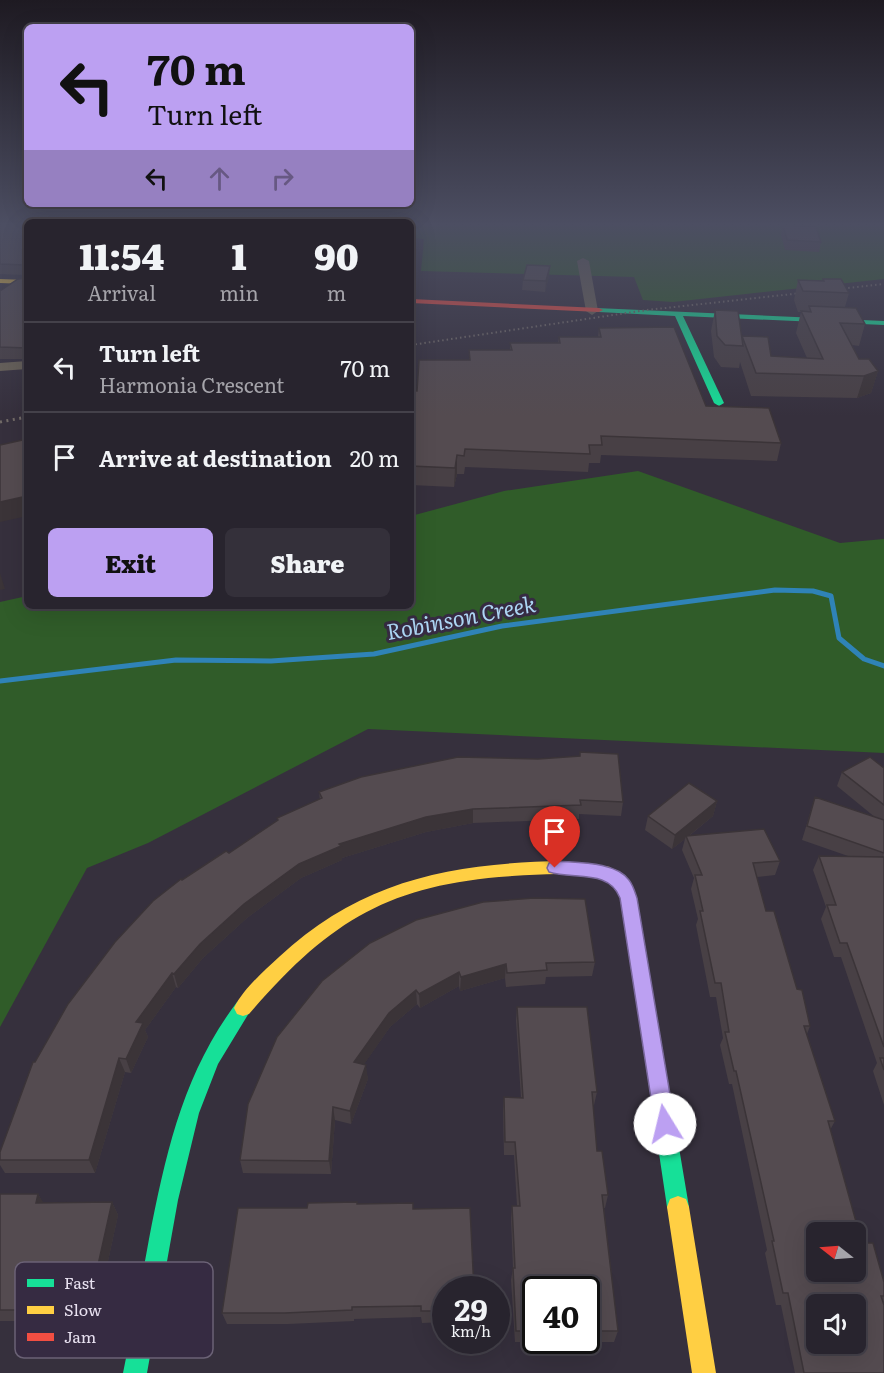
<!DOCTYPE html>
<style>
:root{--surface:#28242e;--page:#34303a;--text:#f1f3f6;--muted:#a5a4aa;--line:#44414a;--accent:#bca0f2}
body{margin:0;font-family:Literata,serif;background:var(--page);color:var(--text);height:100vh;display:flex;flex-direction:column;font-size:22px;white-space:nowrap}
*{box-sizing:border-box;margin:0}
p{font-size:20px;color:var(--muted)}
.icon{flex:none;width:33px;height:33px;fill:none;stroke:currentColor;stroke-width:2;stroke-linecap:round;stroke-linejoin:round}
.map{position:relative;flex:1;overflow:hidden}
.sheet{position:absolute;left:24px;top:219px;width:390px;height:390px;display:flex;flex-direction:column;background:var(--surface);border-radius:9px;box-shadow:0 6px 24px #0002,0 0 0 2px var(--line)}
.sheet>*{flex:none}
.guide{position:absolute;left:24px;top:24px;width:390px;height:183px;border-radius:9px;box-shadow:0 6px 24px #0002,0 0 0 2px var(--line);background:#bca0f2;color:#111;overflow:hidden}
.needle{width:39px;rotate:287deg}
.fabs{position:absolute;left:806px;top:1222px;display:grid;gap:12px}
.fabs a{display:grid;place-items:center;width:60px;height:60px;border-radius:9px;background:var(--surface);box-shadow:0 6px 24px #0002,0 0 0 2px var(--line);font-size:30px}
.speed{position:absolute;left:432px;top:1276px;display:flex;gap:12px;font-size:30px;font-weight:700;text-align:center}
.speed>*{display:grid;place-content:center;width:78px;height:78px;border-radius:50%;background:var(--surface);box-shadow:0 6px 24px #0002,0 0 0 2px var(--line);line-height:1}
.speed small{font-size:15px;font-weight:400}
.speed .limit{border:3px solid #111;border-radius:9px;background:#fff;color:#111}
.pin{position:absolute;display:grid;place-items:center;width:51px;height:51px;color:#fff;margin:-62px -26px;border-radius:50% 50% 50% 0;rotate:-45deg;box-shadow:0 0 6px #0007}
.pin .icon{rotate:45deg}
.me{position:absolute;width:66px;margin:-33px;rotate:351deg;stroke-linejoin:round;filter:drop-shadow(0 0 4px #0008)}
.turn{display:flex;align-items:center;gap:21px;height:126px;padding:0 24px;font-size:27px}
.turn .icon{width:78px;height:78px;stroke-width:2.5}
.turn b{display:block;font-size:42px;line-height:51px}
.lanes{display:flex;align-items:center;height:57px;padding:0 24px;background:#0003;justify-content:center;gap:30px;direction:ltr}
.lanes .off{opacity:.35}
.eta{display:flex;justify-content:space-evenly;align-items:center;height:102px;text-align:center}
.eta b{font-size:36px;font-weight:800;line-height:42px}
.primary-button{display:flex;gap:12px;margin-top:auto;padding:12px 24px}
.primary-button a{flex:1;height:69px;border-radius:9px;background:var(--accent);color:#111;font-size:24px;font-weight:800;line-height:69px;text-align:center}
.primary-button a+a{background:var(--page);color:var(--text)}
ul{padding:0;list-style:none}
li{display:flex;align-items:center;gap:18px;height:90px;padding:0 24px;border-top:2px solid var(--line)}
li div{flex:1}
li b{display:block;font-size:22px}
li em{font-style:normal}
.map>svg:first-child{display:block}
.green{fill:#305c29}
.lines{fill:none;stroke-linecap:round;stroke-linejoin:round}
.stream{stroke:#2f83b7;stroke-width:5}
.street{fill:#6c6457;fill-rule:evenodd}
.fast{fill:#16e098;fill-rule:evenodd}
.slow{fill:#ffcf43;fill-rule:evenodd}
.jam{fill:#f24e42;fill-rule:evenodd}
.rail-far1{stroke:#726b68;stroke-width:2;stroke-dasharray:1.5 3;stroke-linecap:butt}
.rail{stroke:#726b68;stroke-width:3;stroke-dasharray:2 4.5;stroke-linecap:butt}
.wall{fill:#484045;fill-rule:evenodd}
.shaded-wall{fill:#3b3438}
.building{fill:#544b50;stroke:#3b3438;stroke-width:1.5;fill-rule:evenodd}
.route{fill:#bca0f2;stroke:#7a689d;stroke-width:1.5}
.labels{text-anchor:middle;stroke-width:6;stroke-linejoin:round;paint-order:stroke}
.water-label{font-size:22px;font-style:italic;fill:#acd5f3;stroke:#362b42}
.key{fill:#362b42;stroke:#6b6276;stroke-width:1.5}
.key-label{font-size:16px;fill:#e8e1f0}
</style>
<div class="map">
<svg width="884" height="1373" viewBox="0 0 884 1373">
<rect width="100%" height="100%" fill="#36303d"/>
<path class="green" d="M411,224h473v55l-211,23 -30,-2 -9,-23 -213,-6 3,-32 -13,-1z
M638,471l202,72 44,-4v214l-516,-24 -220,114 -61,25 -87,159v-425l27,-6v10h384v-90l93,-25z"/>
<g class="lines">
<path class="stream" d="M0,681l176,-21 95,1 103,-7 128,-28 273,-36 38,1 18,5 8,42 25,21 20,7"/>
<path class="street" d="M583,258l6,3 9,50 -6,4 -6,-4 -9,-50z
M27,361v8l-27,2v-8z"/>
<path class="fast" d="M596,308l288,13v4l-201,-9 41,87 -5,3 -5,-3 -39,-87 -76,-4h-3z
M604,866l21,9 12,23 52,309 -3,8 -8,3 -8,-3 -3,-8 -46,-309 -8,-13 -15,-8 -2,-5 2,-5z
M243,1000l6,2 3,6 -34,56 -19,49 -21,87 -31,173h-24c9,-45 18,-89 26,-134 17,-87 34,-165 88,-237z"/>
<path class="slow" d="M0,279l27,1v4l-27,-1z
M563,861l41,5 6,1 2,5 -2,5 -6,1c-30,-6 -61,-4 -92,-2 -123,8 -183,45 -263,138l-6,2 -6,-2 -3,-6c9,-19 30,-37 45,-51 83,-78 175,-94 284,-96z
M678,1196l8,3 3,8 27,166h-24l-25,-166 3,-8z"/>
<path class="jam" d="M411,299l188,9 4,2 -4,2 -188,-9z"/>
<path class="rail-far1" d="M411,345l236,-35 237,-26"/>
<path class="rail" d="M0,422l27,-5"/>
</g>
<path class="wall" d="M0,224h27v135h-27v-68l26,-13v-3l-26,-1z
M783,225l38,17 -2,10 -34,-2 -4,-15z
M549,276l-4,16 -23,-2 1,-10z
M823,279l26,14 -4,14 20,17 -6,22 -7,-1 7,14 19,12 -7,22 -14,5 -106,-2 -11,-34 -1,6 -18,-1 -7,-10 -3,-26 4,-21 27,28v-2l29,20 36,2 -11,-25 5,-21h-3l-4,-12 4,-20 25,1z
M599,328l107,78 75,37 -4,18 -176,-6 -1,8h-11l-1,9 -123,-5 -1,7h-7l-3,13 -43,-2v-94h6l52,-31v-10h41v-7h48l1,-6h39z
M580,752l43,50 -2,14 -42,-2v5l-106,4 -47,9 -84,26v2l-41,18 -54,40 -44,40 -25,30 -2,-1 -31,43 3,7 -17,36 -6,-1 -30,101h-90l-5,-8v-13l35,-90 147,-182 47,-27 49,-32 -1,-3 43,-18 -1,-8 219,-33 42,-3z
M884,768v337l-11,-34 4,-8 -36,-106h-7l-13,-38 5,-12 -13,-37 6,-14h29l-46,-16 13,-43 61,21 -39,-32 5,-14z
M717,801l-4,15 -24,20 91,25 -5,14 -18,2 9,34 44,115 -3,8 28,87 -5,9 32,113 22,39v19l-1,1 1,71h-89l-14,-68h-5l-11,-52 2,-3 -35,-166h-3l-9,-39 3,-7 -7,-41h-6l-14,-72 2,-6 -7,-30 3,-11 -12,-28 3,-11 -13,10 -27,-19 3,-14z
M370,943l225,19 -3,14 -46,1 -1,7 -39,3 -1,-9 -45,13 -1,-5 -39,22 -3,-4 -27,23 -26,37 4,15 -17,45 -16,-4 -4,54 -88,-1 -3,-13z
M517,1007l80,85 -3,13h-1l4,46 11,44 -3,13h-1l14,123 -4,11h-99l-4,-62 2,-12 -2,-50 1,-12h5l-3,-51h-10l-1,-44 1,-14 17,1 -5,-77zM536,1290h50v51h-50z
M0,1194h38l5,9 69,-1 6,13 -23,106h-95z
M357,1204l57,5 32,81v32l-24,1 -1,-6 -67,2v2l-66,3h-61l-5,-11 85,-105z"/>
<path class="shaded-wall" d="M550,266l-1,10 -4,16 1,-11z
M878,371l-7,22 -14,5 7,-22z
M457,455v19l-3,13 1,-19z
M27,496v20l-27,6v-20z
M0,573l5,16 -5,1z
M717,801l-4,15 -27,22v-2l-1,3 -13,10 3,-14z
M473,809v14l-47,9 -84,26v2l-41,18 -54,40 -44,40 -25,30 -4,-14 26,-30 44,-40 55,-40 40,-20 87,-27z
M506,964l-1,14 -45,13 1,-14z
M459,972v14l-39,22 -1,-14z
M172,973l4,14 -31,43 3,7 -17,36 -5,-14 10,-37z
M416,990l1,14 -27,23 -34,49 -2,-14 35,-49z
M119,1058l6,14 -30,101 -6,-13z
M366,1065l2,14 -17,45 -1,-13z
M333,1107l2,13 -4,54 -2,-13z
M38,1194l8,13 -10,-4z
M112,1202l6,13 -23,106 -7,-11z"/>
<path class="building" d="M0,224h27v124l-27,-1v-56l18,-12 8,-1 1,-11 -3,-2 -24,-1z
M783,225l33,2 5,15 -34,-2z
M527,265l23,1 -4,15 -23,-1z
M823,279h18l8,14 -46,-2 -5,-11 26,1z
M809,306l47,2 9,16 -25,-1 19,36h10l9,12 -14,5 -108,-3 -14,-37 26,1 3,19 52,3 -22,-48 10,1z
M715,310l23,1 5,35 -18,-1 -8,-9z
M674,327l32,79 63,2 12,35 -180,-7 1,9h-13l1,9 -125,-5 -1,7 -7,-1 -2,13 -44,-2v-75h6l2,-31h51l-1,-10h43l-2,-7h50l-1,-6h42l-2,-9z
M27,439v57l-27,6v-57z
M580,752l38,2 5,48 -43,-2 1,5 -108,4 -47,8 -87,27 2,2 -42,18 -55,40 -44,40 -26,30 -2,-1 -36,49 7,1 -17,36 -7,-1 -30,102h-89v-8l33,-90h2l33,-58 47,-62 38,-41 28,-22 1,1 44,-29 3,2 49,-33 -1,-2 45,-20 -3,-6 42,-15 97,-20 80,2 42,-3z
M870,757l14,11v37l-42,-33z
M689,783l28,18 -42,34 -27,-19z
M815,797l69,23v33l-77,-27z
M764,829l16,32 -27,2 13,48h8l23,78 5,1 8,36h-6l31,95h-7l34,122h11l11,39v14h-3l3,9v68h-80l-16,-80h-5l-11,-52h2l-38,-170h-2l-9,-39h4l-8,-49h-6l-15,-72h3l-8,-36h7l-16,-39zM816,1233h39v39h-39zM816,1305h39v39h-39z
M819,856l65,1v190l-37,-104h-7l-13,-38h9z
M534,898l51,1 10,63 -49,1 1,7 -40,3 -1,-9 -45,13 -2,-5 -40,22 -3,-4 -27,23 -35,49 12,3 -16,46 -17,-4 -4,54 -89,-1 8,-56 29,-67 45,-56 48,-38 46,-23 67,-18z
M517,1007h70l10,85h-5l5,59h5l6,44h-6l16,136h-32v-41h-50v41h-20l-3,-63h2l-3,-62h8l-5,-64h-10l-1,-45 19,1z
M880,1058h4v12z
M0,1194h38l-2,9 76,-1 -24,108h-88z
M357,1202v2l56,-1v6l57,-1 4,82h-28v21h-25v-5l-69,1v3l-67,3h-63l16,-105h69l1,-5z"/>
<linearGradient id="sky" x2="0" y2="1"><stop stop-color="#1e1a22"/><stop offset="0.54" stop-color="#4c4e62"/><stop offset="1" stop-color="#4c4e62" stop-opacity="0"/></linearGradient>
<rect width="884" height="416" fill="url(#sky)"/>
<path class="route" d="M555,861c21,2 60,0 74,19 4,5 6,12 8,18l38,226 -3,7 -7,3 -7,-3 -3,-7 -35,-226c-11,-29 -46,-18 -71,-26l-2,-4 2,-5z"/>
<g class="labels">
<g class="water-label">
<text transform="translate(461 618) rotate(-11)" y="8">Robinson Creek</text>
</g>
</g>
<rect x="15" y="1262" width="198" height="96" rx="9" class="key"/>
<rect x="27" y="1279" width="27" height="8" fill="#16e098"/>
<rect x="27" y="1306" width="27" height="8" fill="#ffcf43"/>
<rect x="27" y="1333" width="27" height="8" fill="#f24e42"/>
<g class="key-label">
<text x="64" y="1289">Fast</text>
<text x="64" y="1316">Slow</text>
<text x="64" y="1343">Jam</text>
</g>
</svg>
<div class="fabs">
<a><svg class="needle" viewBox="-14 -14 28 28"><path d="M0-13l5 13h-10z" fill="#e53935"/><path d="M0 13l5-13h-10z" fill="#a5a4aa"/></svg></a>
<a><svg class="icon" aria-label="sound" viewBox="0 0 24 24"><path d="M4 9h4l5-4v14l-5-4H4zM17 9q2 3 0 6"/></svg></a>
</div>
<div class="speed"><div>29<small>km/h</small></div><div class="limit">40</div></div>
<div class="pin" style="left:555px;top:868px;background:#d93025"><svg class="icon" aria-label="arrive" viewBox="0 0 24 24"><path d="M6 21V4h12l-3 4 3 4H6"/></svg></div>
<svg class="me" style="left:665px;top:1124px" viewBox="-20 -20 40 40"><circle r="19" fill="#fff"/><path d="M0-13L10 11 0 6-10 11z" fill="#bca0f2"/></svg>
<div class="guide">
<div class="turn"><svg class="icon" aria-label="left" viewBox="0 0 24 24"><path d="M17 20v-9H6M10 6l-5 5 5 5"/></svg><div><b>70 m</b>Turn left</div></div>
<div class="lanes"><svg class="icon" aria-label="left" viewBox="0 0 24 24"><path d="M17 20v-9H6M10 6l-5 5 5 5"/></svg><svg class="icon off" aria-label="ahead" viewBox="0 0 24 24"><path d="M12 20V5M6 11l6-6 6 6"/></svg><svg class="icon off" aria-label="right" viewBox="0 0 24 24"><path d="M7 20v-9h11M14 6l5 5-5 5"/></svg></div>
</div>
<section class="sheet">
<div class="eta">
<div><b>11:54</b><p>Arrival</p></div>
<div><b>1</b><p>min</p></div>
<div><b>90</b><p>m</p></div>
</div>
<ul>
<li><svg class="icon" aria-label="left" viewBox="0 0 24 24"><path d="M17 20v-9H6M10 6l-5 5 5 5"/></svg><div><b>Turn left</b><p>Harmonia Crescent</p></div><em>70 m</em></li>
<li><svg class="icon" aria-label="arrive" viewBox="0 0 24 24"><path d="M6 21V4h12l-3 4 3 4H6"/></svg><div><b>Arrive at destination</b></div><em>20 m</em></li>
</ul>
<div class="primary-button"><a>Exit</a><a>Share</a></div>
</section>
</div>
